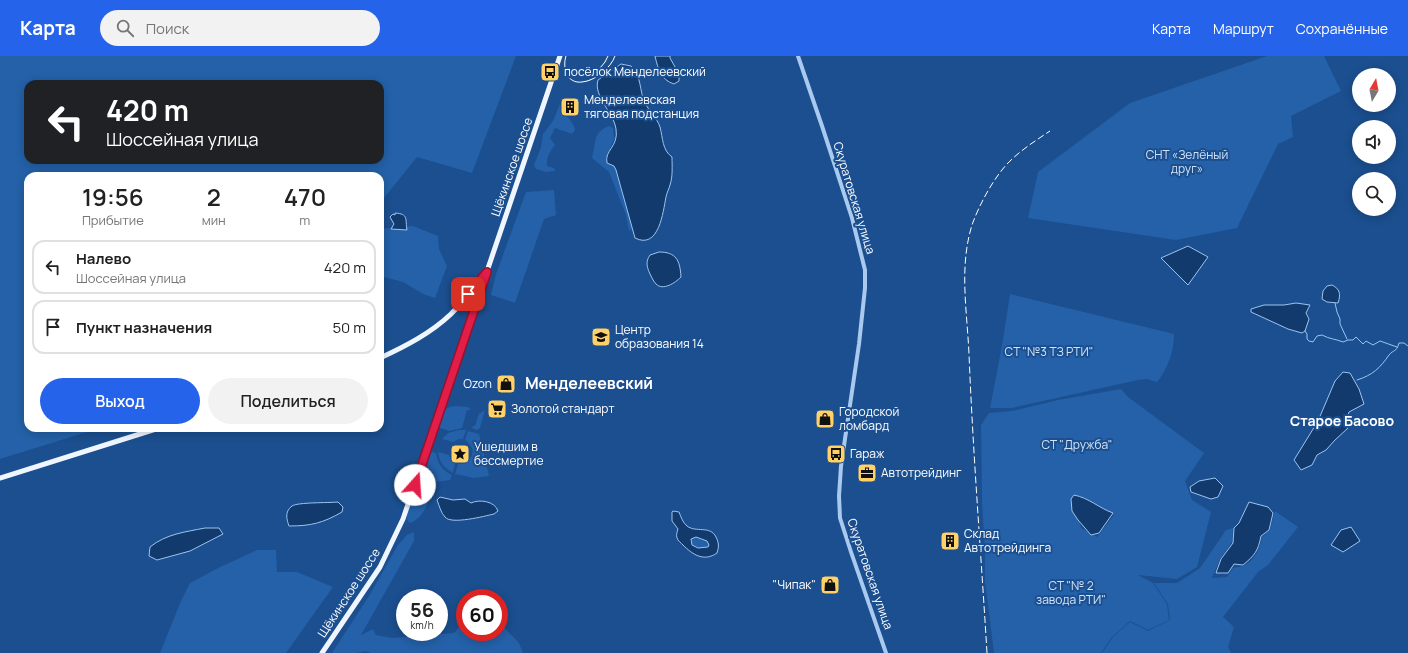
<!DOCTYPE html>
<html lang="ru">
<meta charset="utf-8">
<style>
:root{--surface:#fff;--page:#f2f2f2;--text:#222;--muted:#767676;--line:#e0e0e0;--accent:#2563eb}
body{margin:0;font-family:Manrope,sans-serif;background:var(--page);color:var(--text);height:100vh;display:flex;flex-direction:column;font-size:15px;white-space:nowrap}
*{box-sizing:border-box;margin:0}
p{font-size:13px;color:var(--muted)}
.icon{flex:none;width:22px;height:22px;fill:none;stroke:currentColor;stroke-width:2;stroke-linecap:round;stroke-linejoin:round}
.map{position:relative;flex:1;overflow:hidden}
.sheet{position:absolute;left:24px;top:116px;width:360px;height:260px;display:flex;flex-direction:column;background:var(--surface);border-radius:12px;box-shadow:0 2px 10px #0003}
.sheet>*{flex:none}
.hud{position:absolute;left:24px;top:24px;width:360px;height:84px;border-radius:12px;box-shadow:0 2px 10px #0003;background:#202124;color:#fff;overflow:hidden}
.needle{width:26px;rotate:10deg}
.fabs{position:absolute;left:1352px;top:12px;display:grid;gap:8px}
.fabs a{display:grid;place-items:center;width:44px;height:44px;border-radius:50%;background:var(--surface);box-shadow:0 2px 10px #0003;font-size:20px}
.speed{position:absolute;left:396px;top:533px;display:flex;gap:8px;font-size:20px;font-weight:700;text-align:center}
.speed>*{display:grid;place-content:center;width:52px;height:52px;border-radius:50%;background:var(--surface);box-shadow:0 2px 10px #0003;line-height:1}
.speed small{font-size:10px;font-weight:400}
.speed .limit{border:6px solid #d22;background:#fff;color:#111}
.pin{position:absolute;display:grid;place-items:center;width:34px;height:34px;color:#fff;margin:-17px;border-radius:8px;box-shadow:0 2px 6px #0006}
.me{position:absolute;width:44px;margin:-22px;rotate:19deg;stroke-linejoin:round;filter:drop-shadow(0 0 3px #0008)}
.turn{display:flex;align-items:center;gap:14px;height:84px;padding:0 16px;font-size:18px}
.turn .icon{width:52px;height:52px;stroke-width:2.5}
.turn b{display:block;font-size:28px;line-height:34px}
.eta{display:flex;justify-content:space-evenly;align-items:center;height:68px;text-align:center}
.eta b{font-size:24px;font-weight:600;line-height:28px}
.action{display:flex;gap:8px;margin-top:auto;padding:8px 16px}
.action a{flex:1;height:46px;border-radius:24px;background:var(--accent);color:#fff;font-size:16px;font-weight:600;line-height:46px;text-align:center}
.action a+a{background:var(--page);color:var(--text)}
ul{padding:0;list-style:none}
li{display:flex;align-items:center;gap:12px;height:54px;margin:0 8px 6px;padding:0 8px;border:2px solid var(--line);border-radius:12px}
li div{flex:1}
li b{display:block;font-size:15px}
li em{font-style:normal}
header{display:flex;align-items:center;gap:24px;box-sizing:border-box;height:56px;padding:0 20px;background:var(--accent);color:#fff}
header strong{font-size:19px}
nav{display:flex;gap:22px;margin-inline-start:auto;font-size:14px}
.search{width:280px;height:36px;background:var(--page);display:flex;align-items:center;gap:10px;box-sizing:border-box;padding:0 14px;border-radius:22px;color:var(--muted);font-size:15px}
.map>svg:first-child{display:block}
.green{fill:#2461a8;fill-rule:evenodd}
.water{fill:#123a6d;stroke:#9cc4f0;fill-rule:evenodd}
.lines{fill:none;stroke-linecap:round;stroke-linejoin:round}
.stream{stroke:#9cc4f0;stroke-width:1}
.minor{stroke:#a9c9ee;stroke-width:4}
.major{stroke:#f0f6ff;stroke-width:5}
.tram{stroke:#fff;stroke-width:1}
.rail{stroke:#fff;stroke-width:1;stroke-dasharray:7 3;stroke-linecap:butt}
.route-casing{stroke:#92132f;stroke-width:10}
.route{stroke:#e11d48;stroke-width:7}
.labels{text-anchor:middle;stroke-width:4;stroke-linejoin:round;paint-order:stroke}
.poi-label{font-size:12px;fill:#fff;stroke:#1b4f8f;text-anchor:start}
.park-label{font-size:12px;fill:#cfe3fa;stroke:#1b4f8f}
.street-label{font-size:12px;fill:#fff;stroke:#1b4f8f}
.quarter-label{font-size:14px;font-weight:bold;fill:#fff;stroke:#1b4f8f}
.district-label{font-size:16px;font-weight:bold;fill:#fff;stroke:#1b4f8f}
</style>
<header>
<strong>Карта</strong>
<div class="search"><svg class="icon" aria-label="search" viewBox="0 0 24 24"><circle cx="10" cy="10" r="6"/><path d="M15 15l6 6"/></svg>Поиск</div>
<nav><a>Карта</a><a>Маршрут</a><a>Сохранённые</a></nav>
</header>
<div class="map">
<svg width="1408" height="597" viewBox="0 0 1408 597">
<rect width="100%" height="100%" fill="#1b4f8f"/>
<path class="green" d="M0,0h516l-44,117 -55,-16 -37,46v-27h-352v252h59v4l-87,27zM28,28h352v76h-352z
M1267,0h57l17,35 -50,25 2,21 -15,7 -41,84 -61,12 -148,-22 10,-46 92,-69z
M560,48c4,15 12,12 15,26l-3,4 -17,-6 -5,10 5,7c-5,6 -9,13 -8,21l7,2 1,3 -9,1 -10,-3 -2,-4 7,-18 2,-13 10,-13z
M609,70l4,2 1,11 -4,9v6l5,5 19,69 -5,3 -3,-16 -17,-43 -17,-14c4,-15 0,-25 17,-32z
M554,134l2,25 -12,4 -29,84 -24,-8 5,-21 30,-82z
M413,170l25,10 1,13 8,17 -12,32 -12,-4 -20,-12 -23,-6v-47z
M1010,238l164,40c0,17 -6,35 -17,48l-10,-3 -9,1 -126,28h-22l13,-68z
M1121,333l7,8 76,56 -19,28 7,19 19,12 -14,55 -20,12 -39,-4 15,8 14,21 2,16 -21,10 -18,-9 -18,16 -11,16h-107l-9,-72v-30l-3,-49 -1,-77 8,-12 23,-2 46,-11zM1072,440l42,19 -17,22 -16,-9z
M456,350l12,1 3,3h-4l-5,18 -13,3 -9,-3c-1,-13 2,-21 16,-22z
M485,354l-5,18 -3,2 -5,-2 1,-2h2l4,-12z
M459,374h7l-3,9h-4l-6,3 -11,-3 6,-6z
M468,375l11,3 10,42 -15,2 -19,-4 3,-10 8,-1c9,-7 9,-16 -1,-23z
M432,396l4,1c2,11 6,17 16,22l-2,5 -21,3c-7,-11 -3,-21 3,-31z
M438,396l11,3 2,5 4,3 -2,10c-9,-5 -14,-11 -15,-21z
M419,432l9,13c-2,9 -9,19 -18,22l-3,-3v-6l9,-24z
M1275,455l23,16 -30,38 -10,7 -35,45 11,10 -6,20 3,6h-129l11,-16 17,-15 18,9 22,-11 -2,-16 -14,-21h23l23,-15 26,-38 7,-2 -1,14 -12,17 -8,19 15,-1 6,-9c3,-1 8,-1 10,-2 12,-5 17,-18 19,-29l8,-7z
M414,476v9l-53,94 12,-6 3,6 16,3 62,-5 9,-10h2v9h34v-10l20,21 4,10h-152l-6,-2 -9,2h-24l37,-57 29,-51 9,-10z
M696,480l4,3 7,2 2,4 -1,2c-7,2 -18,1 -17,-8z
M257,494h19l1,22h20l36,15 -47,66h-126l21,-52 9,-18 28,-15z"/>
<path class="water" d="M655,0h15v2l9,16v7l-5,3c-13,-4 -16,-15 -19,-28z
M621,8l10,2c11,10 8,25 14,37 4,8 12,15 15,24 3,11 2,23 12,30 0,9 1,19 -2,28 -1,4 -3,7 -4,12 -3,15 -7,53 -31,41l-19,-68 -2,-4 -7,-3c-3,-13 12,-16 9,-34 -2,-16 -23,-33 -18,-49z
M395,157c14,1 10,6 12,17l-16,-1 3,-5 -4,-7 3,-3 2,1z
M1188,190l20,11 -20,28 -27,-27z
M659,196c17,0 21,8 22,25 -6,6 -18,14 -25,7 -2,-2 -4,-6 -5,-8 -4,-8 -6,-14 -1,-21z
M1332,229c8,4 9,9 6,18l-11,-1 -5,-3 1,-8 4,-5z
M1296,247l14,2 -4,8 3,6 -4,12 -3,2 -14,-4 -37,-17v-3l13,-4h20z
M1343,316l7,1 9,16 5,15 -15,8 -4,11 3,5 -13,12 -9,10 -9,5 -5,10 -11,5 -7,-10 24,-39 17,-40z
M1215,422l8,8 -5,11 -7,2 -20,-7 -1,-5 9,-6z
M1074,439c15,3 25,13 39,18l-14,20 -8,2 -13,-15 -6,-9 -1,-12z
M440,441l13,3 12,-1 6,4c8,-4 24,-2 27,8l-4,3c-9,2 -43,11 -49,3 -4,-4 -6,-12 -8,-17z
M338,446l5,5 -1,5c-19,11 -31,14 -53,14 -2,-6 -5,-14 3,-20 6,-4 37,-3 46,-4z
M1249,446l19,5 5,6 -4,17 -8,6c-3,15 -6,19 -18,29l-9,-1 -6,9h-12l5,-14 12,-16 1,-15 5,-5z
M673,455l6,1c2,5 4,11 8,14 9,7 23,-1 29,11 3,6 3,10 1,16 -13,9 -24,2 -34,-8 -2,-2 -5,-4 -6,-7 -1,-3 0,-6 1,-9l-6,-8v-9zM696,481l11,4 2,4 -1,2 -10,1 -6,-3 -1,-6z
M1351,471l9,14 -17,11 -12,-7 10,-15z
M205,472h14l4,6 -33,17 -33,9 -8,-4 1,-9c16,-13 35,-15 55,-19z"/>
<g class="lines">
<path class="stream" d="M1335,247l2,9 3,7v5l7,15
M1305,275l2,3v5l2,2 4,1 4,-6 5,-1c7,4 14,4 21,7l5,-2h5l3,-3 7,7 3,-3 7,4 7,-4 17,6
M1357,324c16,-5 23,-12 32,-25 5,-6 7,-2 10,-12h5l4,3"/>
<path class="minor" d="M798,0l24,70 30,92 13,52v18l-6,56 -18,122 -2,30 1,22 11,34 35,101"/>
<path class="major" d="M380,302c26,-12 51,-25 71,-44 12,-12 22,-25 33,-38
M0,422l159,-50
M322,597l58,-86 23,-48 157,-463"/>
<path class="tram" d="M566,0c-4,12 1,28 16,26 13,-1 29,-14 33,-26
M595,18l10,-12 3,-6"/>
<path class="rail" d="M987,597c-6,-100 -14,-199 -18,-299 -2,-44 -10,-87 3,-129 7,-20 22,-48 37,-63 12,-12 26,-21 41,-31"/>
</g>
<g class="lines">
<defs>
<path id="route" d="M415,429l72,-213 -19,22"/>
</defs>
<use href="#route" class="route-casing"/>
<use href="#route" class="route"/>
</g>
<defs>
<symbol id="bus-square" viewBox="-11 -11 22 22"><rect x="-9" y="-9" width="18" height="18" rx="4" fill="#ffd166" stroke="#1b4f8f"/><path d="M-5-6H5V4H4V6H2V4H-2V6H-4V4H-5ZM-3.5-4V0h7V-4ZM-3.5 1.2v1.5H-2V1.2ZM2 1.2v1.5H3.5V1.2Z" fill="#111"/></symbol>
<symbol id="building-square" viewBox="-11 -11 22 22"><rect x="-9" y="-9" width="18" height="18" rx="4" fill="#ffd166" stroke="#1b4f8f"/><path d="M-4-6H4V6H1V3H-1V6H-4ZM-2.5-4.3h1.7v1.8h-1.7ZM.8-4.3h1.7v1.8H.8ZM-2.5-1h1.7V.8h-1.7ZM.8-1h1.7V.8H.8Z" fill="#111"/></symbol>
<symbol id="school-square" viewBox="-11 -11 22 22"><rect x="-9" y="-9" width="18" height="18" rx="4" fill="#ffd166" stroke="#1b4f8f"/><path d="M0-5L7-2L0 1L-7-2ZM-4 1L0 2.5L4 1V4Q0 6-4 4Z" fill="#111"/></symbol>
<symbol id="shop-square" viewBox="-11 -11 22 22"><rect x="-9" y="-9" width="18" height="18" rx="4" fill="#ffd166" stroke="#1b4f8f"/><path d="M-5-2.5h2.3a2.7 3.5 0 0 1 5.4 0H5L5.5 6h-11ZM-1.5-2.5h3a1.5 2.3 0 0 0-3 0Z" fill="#111"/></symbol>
<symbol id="supermarket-square" viewBox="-11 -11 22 22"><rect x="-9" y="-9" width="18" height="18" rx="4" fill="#ffd166" stroke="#1b4f8f"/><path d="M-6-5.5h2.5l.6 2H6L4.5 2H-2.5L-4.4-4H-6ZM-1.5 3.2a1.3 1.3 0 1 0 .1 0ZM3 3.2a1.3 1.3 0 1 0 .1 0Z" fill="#111"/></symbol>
<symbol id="sight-square" viewBox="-11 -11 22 22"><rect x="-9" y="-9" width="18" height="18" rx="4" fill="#ffd166" stroke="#1b4f8f"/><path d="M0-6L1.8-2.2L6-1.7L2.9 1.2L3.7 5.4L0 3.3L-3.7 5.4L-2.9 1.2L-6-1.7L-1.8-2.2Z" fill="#111"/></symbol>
<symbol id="office-square" viewBox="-11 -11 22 22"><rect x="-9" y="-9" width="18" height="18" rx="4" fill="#ffd166" stroke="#1b4f8f"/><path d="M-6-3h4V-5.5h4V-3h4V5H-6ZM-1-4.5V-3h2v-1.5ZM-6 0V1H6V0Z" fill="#111"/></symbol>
</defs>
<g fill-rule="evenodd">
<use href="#bus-square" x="539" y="5" width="22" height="22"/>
<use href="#building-square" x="559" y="40" width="22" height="22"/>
<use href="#school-square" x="590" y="270" width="22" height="22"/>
<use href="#shop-square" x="495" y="317" width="22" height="22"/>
<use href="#supermarket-square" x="486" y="342" width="22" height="22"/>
<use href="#shop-square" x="814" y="352" width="22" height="22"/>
<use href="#sight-square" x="449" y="387" width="22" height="22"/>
<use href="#bus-square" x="825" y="387" width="22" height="22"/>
<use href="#office-square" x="856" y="406" width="22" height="22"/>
<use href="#building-square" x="939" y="474" width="22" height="22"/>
<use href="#shop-square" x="819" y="518" width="22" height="22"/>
</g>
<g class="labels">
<g class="poi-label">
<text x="564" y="20">посёлок Менделеевский</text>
<text x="584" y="48">Менделеевская<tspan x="584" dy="14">тяговая подстанция</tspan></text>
<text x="615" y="278">Центр<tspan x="615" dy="14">образования 14</tspan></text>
<text x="492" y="332" text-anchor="end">Ozon</text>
<text x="511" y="357">Золотой стандарт</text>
<text x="839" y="360">Городской<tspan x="839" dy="14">ломбард</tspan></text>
<text x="474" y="395">Ушедшим в<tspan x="474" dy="14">бессмертие</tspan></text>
<text x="850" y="402">Гараж</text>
<text x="881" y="421">Автотрейдинг</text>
<text x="964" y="482">Склад<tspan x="964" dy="14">Автотрейдинга</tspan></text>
<text x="816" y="533" text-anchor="end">"Чипак"</text>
</g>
<g class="park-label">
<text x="1187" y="103">СНТ «Зелёный<tspan x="1187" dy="14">друг»</tspan></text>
<text x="1049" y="300">СТ "№3 ТЗ РТИ"</text>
<text x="1077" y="393">СТ "Дружба"</text>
<text x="1071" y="534">СТ "№ 2<tspan x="1071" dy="14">завода РТИ"</tspan></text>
</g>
<g class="street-label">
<text transform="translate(512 111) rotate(-71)" y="4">Щёкинское шоссе</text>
<text transform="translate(854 142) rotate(73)" y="4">Скуратовская улица</text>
<text transform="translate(870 518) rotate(71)" y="4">Скуратовская улица</text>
<text transform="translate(349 537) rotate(-57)" y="4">Щёкинское шоссе</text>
</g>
<g class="quarter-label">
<text x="1342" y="370">Старое Басово</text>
</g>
<g class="district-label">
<text x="589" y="333">Менделеевский</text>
</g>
</g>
</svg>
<div class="fabs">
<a><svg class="needle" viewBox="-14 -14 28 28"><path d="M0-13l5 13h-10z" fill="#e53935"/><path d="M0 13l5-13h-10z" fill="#767676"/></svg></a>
<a><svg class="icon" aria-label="sound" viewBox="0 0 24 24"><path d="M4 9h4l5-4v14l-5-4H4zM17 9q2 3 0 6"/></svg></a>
<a><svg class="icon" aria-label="search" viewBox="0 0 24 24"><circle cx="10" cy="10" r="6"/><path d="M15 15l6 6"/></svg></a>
</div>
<div class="speed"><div>56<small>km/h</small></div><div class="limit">60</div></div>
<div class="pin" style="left:468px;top:238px;background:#d93025"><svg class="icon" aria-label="arrive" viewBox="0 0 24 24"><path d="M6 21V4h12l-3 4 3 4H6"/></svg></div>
<svg class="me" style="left:415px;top:429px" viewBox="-20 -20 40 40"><circle r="19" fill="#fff"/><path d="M0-13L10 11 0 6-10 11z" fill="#e11d48"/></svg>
<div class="hud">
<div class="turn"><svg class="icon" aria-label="left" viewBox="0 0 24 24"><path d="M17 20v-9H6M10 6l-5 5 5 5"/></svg><div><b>420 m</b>Шоссейная улица</div></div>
</div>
<section class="sheet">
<div class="eta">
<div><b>19:56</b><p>Прибытие</p></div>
<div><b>2</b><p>мин</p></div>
<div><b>470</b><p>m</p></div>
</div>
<ul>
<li><svg class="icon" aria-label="left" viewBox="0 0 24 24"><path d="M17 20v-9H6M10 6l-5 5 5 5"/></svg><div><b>Налево</b><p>Шоссейная улица</p></div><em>420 m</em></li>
<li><svg class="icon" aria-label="arrive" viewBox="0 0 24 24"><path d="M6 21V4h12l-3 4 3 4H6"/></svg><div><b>Пункт назначения</b></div><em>50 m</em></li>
</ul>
<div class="action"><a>Выход</a><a>Поделиться</a></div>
</section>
</div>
